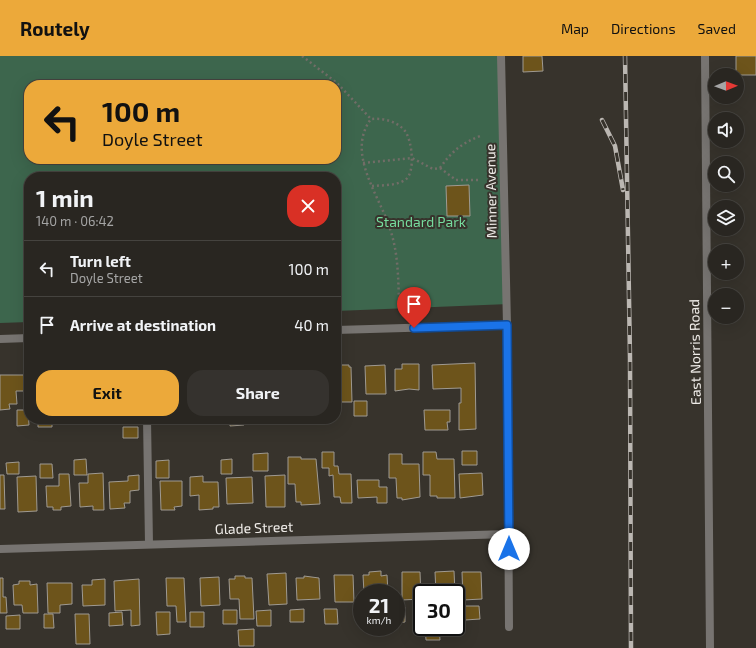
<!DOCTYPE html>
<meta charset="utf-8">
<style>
:root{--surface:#292621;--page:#35322e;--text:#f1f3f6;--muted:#a5a5a5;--line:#45433f;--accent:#eca93a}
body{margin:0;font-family:"Exo 2",sans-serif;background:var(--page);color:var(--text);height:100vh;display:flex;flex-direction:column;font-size:15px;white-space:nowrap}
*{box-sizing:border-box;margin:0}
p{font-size:13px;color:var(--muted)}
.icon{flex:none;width:22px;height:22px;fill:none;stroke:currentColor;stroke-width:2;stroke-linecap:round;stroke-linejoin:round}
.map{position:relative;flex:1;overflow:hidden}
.drawer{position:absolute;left:24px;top:116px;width:317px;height:252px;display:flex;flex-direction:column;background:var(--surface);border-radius:16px;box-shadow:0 4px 16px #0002,0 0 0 1px var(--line)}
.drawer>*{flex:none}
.guide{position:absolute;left:24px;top:24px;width:317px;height:84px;border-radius:16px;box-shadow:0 4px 16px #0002,0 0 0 1px var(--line);background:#eca93a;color:#111;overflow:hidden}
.needle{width:26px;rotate:89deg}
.fabs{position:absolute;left:708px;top:12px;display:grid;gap:8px}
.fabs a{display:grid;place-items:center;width:36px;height:36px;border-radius:50%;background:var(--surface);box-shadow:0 4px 16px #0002,0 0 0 1px var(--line);font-size:20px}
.speed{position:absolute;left:353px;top:528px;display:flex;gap:8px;font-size:20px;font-weight:700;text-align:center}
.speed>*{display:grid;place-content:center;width:52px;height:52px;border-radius:50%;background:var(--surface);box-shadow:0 4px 16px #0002,0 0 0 1px var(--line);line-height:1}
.speed small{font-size:10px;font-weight:400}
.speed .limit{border:2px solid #111;border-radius:6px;background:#fff;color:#111}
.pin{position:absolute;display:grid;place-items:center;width:34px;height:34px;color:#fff;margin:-41px -17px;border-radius:50% 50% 50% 0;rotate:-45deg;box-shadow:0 0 4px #0007}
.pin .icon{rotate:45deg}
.me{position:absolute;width:44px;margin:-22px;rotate:0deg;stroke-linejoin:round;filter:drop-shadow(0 0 3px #0008)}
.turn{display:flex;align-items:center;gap:14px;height:84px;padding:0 12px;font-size:18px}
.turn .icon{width:52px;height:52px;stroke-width:2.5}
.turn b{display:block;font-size:28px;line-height:34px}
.round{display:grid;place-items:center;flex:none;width:42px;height:42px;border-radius:16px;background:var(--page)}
.headline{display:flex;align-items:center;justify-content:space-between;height:68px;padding:0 12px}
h1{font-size:24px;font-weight:700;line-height:30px}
.cta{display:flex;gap:8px;margin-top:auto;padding:8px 12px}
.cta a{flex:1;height:46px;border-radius:16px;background:var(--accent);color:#111;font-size:16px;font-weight:700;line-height:46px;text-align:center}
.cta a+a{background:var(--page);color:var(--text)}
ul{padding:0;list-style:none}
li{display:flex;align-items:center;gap:12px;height:56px;padding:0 12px;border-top:1px solid var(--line)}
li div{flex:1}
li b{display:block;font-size:15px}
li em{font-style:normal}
header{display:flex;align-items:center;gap:24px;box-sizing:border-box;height:56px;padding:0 20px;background:var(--accent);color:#111}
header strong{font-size:19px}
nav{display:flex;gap:22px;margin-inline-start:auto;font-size:14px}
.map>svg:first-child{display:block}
.green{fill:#3d664d;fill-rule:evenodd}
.building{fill:#6d541b;stroke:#9f9a92}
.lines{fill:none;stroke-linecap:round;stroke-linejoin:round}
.path{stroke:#716d67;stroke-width:2.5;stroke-dasharray:2 3;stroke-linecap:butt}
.service{stroke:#777471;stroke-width:8}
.minor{stroke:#777471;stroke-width:8}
.tertiary{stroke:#777471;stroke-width:8}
.rail-casing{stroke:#bbb7b2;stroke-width:4.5}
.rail{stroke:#37332c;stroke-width:3;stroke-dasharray:9;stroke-linecap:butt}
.route-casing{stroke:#114b97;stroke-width:10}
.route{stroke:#1a73e8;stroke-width:7}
.labels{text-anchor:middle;stroke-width:4;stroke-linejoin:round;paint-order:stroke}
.street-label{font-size:14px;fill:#efece8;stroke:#37332c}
.park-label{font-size:14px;fill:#76dc9e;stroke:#37332c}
</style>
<header>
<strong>Routely</strong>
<nav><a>Map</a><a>Directions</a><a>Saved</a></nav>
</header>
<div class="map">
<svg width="756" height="592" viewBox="0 0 756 592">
<rect width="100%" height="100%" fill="#37332c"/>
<path class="green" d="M0,0h498l11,248 -173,7v-134h-307v145l-29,1zM29,29h307v74h-307z"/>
<path class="building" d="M523,0h19l1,15 -20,1z
M736,0h20v19h-20z
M469,129l1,31h-23l-1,-30z
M475,307l1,66 -17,1v-27h2v-15l-28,1 -1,-24z
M402,308h17v26l-10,-1 -14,2v-22h7z
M337,309h12v2h2l1,35h-11v-7h-5z
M385,309l1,29h-20l-1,-28z
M0,319h29v16h-13l1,13h-8l1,5 -10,1z
M354,345h13v15h-13z
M17,354h11l1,15 -12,1z
M424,354h26v12h-3l1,8h-23z
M38,363h14v8h-14z
M72,363h14v4h-14z
M106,363h14v4h-14z
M230,363h14v6l-14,1z
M248,363h21v4l-21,1z
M288,363h18v2l-18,1z
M123,371h15v11h-15z
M462,395h15v14h-15z
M322,396h12v14h4l1,8h12l1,29h-11l-1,-6h-6l-1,-22 -4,1v-8h-7z
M423,396h13l1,7h17l1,39h-18v-2h-7v-21h-7z
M268,397v18h-15v-17z
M389,398h13v10h17l1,33 -18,3v-2h-5l-1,-20h-7z
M288,401h13v2h15l4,45 -19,1v-3h-5l-1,-18h-7z
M86,403l1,16h-13v-15z
M232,403v15h-11v-14z
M169,404v18h-13v-17z
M19,406v12h-12l-1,-11z
M40,408h12l1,14h-13z
M103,417l1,37h-11v-4l-13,1 -1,-24h9v-9z
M482,417l1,22 -23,3 -1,-24z
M59,418h10l2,32 -10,1v3h-8v-3h-6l-1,-21h13z
M0,419h4l1,34h-5z
M139,419v15l-9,1v12h-6l1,5 -15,1 -1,-27 19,-1v-5z
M285,419v32h-19l-1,-31z
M36,420l1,35 -19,1 -1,-35z
M203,420v6h15l1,25h-6v2l-14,1v-15l-9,1v-19z
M252,421l1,26 -26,1 -1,-26z
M357,424h22v7h8v16h-10v-6l-19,1z
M160,425h22v25l-8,1 1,3h-14z
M381,515v5l6,-1 1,18h-24l-1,-18h6v-3z
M454,515l1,22h-19l-1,-21z
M402,516h18l1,27 -19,1z
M462,516h19l1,27 -19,1z
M286,517l1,31 -18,1 -2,-31z
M334,519h19l1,27h-19z
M235,520h10v2h7l2,41h-14l-1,-20h-9l-1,-20h6z
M304,520l15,2 1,21 -23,1 -1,-22h8z
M219,521l1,28 -19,1 -1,-28z
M0,522h3v19h3l1,16h-7z
M166,522h18l2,44h-9l-1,-16h-9z
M105,523v26l-22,1 -1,-21h10v-5z
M139,523l1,46 -9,1v-16l-16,1 -1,-30z
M19,525h11v4l7,-1 1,29h-15l-1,-8h-8l-1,-20 6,-1z
M47,527h25v21l-12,1v8h-12z
M357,549h5v17h-4z
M465,550h14l1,13 -15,1z
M396,551h9v15l-9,1z
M304,553v13h-14v-12z
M324,553h13l1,15h-13z
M223,554h14v14h-14z
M271,554v16h-14l-1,-15z
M122,556l1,13 -14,1v-13z
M156,556h14v22l-13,1z
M190,556h14v15h-14z
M44,558h9l1,14h-10z
M75,558h14l1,30h-14z
M20,559v14h-14v-13z
M425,571h14l1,13h-14z
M254,573v17h-15l-1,-16z"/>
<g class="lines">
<path class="path" d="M302,0l35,27 34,36
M363,107l49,-5 21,11 7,-1c11,-16 22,-25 40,-32
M440,112l16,12h25
M372,130c11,-1 23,0 33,-6 11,-7 7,-40 0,-49 -8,-10 -22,-13 -34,-12 -26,35 10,78 20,113 7,22 7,44 8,67"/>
<path class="service" d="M147,363l2,125"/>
<path class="minor" d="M501,0l6,269 2,302
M336,274l171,-5
M0,283l29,-1
M0,493l509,-15"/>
<path class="tertiary" d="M705,0l5,592"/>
<defs>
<path id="rail" d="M625,0l5,302 1,290
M602,64l13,26 8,44"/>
</defs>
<use href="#rail" class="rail-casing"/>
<use href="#rail" class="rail"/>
</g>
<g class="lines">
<defs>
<path id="route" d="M414,272l93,-3 2,224"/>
</defs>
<use href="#route" class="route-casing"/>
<use href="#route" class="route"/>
</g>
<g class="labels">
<g class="street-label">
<text transform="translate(491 135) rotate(-91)" y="5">Minner Avenue</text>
<text transform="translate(695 296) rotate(-91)" y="5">East Norris Road</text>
<text transform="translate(254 472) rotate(-2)" y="5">Glade Street</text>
</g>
<g class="park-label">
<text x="421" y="171">Standard Park</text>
</g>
</g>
</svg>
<div class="fabs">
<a><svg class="needle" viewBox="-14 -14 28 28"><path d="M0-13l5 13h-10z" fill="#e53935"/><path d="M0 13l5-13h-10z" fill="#a5a5a5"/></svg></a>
<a><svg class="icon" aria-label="sound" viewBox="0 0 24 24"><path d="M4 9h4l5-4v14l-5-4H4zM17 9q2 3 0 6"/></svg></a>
<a><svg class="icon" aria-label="search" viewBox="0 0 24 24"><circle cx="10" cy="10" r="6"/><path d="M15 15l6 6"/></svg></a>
<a><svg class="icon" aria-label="layers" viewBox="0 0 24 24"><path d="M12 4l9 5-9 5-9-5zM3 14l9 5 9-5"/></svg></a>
<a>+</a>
<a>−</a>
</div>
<div class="speed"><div>21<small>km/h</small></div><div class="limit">30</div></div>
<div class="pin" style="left:414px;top:272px;background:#d93025"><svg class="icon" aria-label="arrive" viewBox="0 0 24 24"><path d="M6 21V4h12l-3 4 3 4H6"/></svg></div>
<svg class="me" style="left:509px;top:493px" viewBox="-20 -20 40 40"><circle r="19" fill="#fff"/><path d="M0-13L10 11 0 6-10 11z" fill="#1a73e8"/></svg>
<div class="guide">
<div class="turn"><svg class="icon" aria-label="left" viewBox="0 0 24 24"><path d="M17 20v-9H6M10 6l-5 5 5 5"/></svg><div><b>100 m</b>Doyle Street</div></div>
</div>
<section class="drawer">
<div class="headline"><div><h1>1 min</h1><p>140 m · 06:42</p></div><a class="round" style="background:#d93025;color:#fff"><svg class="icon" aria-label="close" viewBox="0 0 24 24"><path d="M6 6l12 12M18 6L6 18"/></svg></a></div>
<ul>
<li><svg class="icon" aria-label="left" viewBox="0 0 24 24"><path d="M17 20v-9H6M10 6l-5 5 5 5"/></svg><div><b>Turn left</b><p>Doyle Street</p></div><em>100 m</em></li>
<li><svg class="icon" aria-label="arrive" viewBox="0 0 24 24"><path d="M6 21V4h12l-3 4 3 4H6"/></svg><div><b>Arrive at destination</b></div><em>40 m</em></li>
</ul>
<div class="cta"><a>Exit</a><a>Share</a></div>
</section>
</div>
